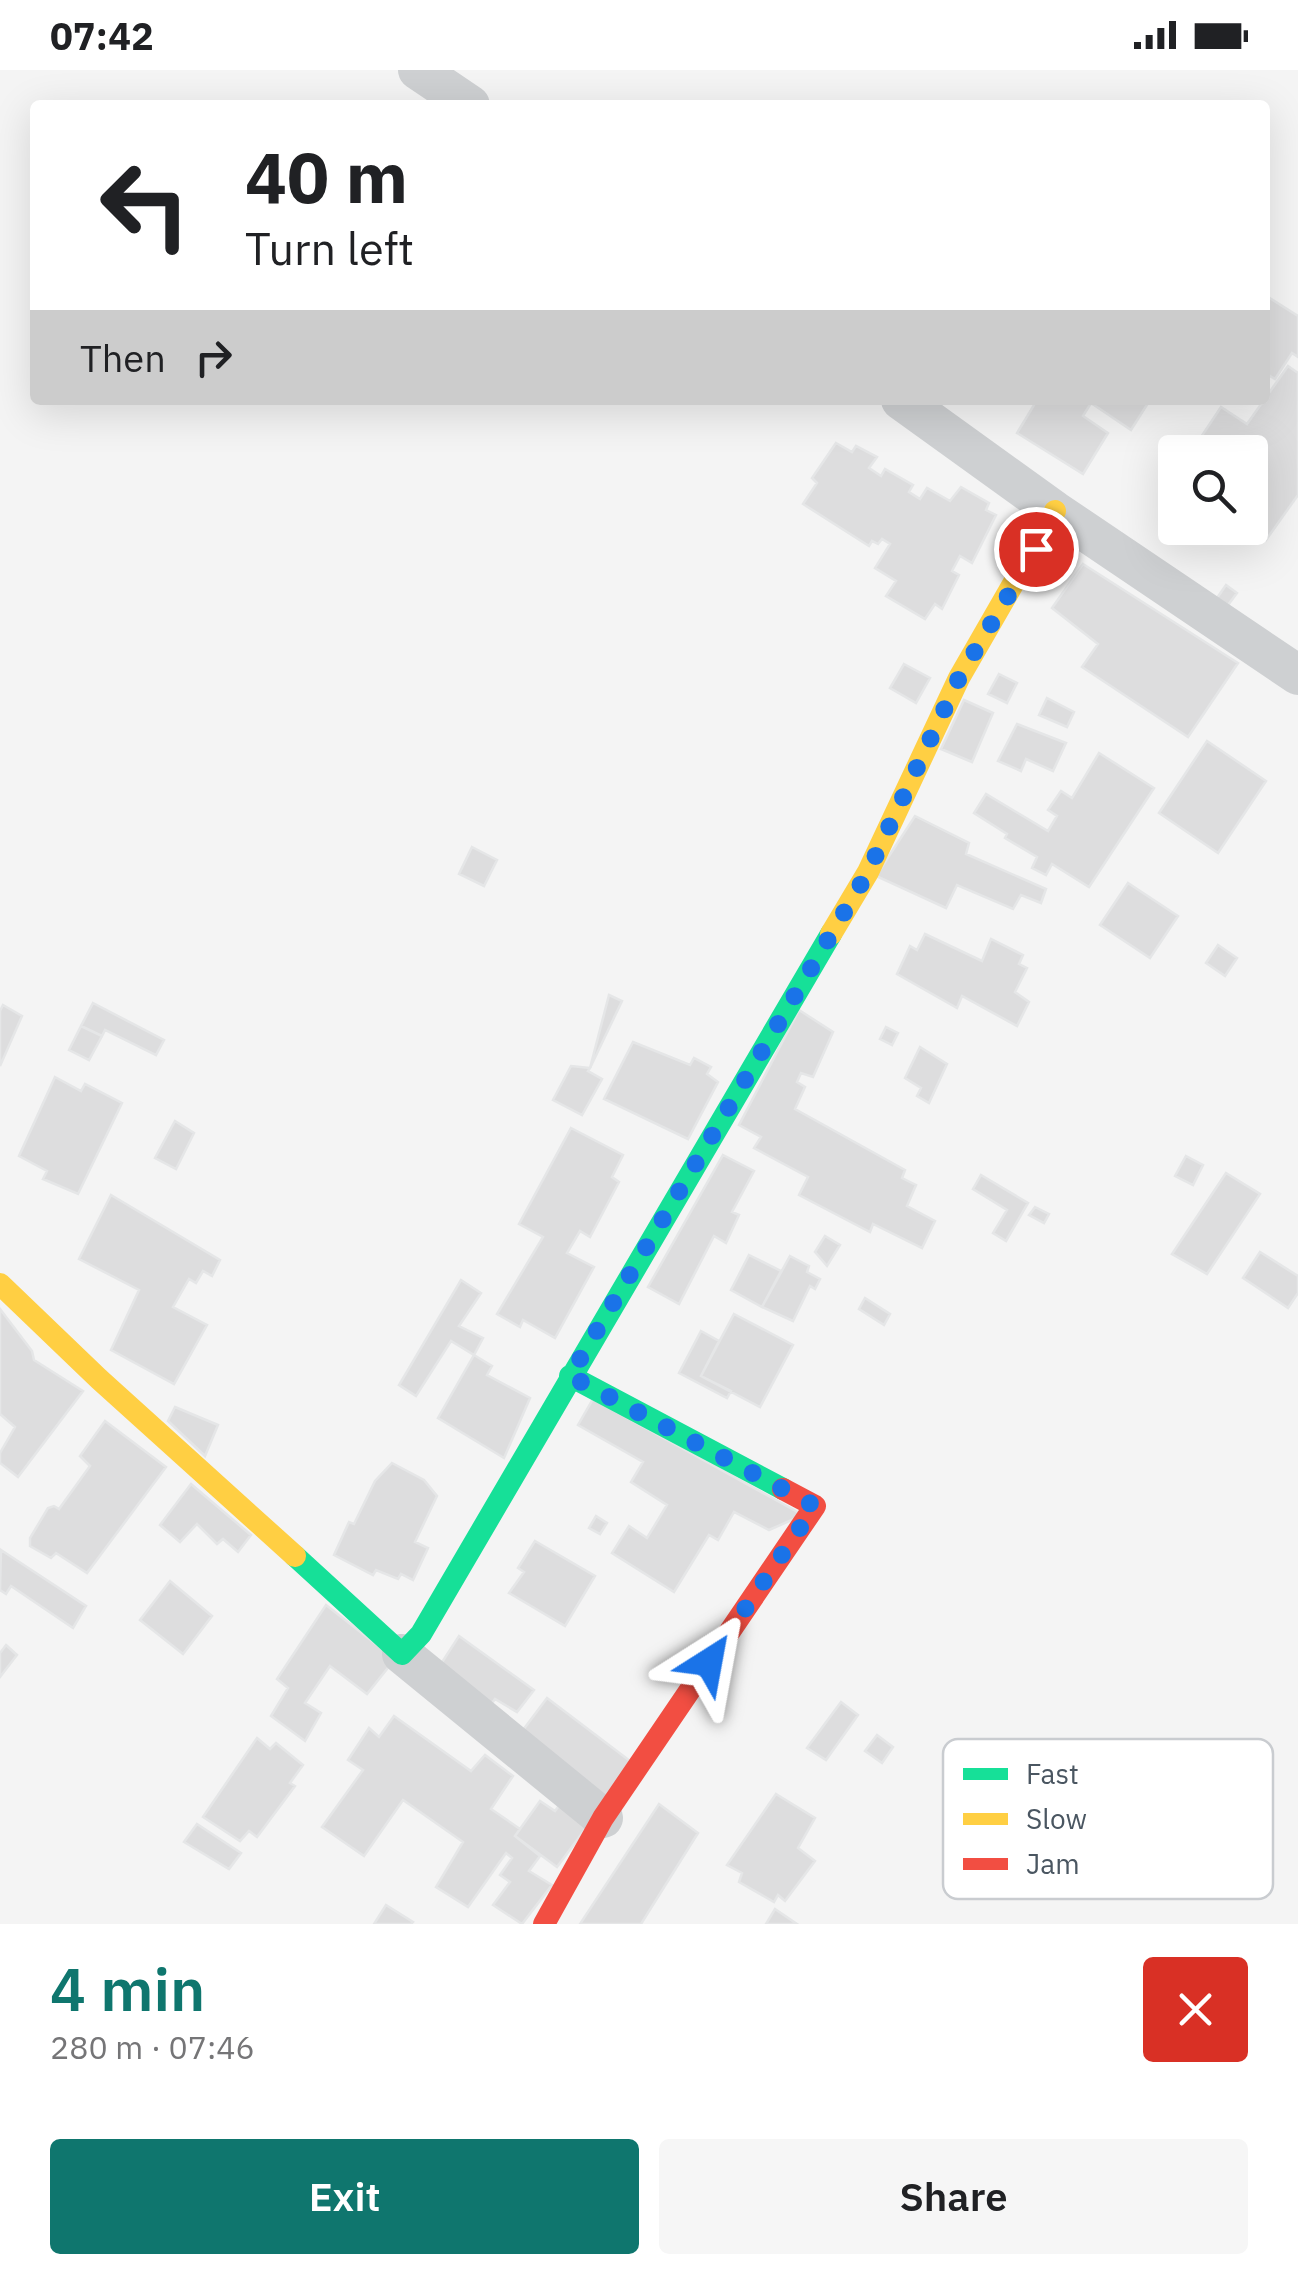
<!DOCTYPE html>
<meta charset="utf-8">
<style>
:root{--surface:#fff;--page:#f6f6f6;--text:#202124;--muted:#757577;--accent:#0f766e}
body{margin:0;font-family:"IBM Plex Sans",sans-serif;background:var(--page);color:var(--text);height:100vh;display:flex;flex-direction:column;font-size:38px;white-space:nowrap}
*{box-sizing:border-box;margin:0}
p{font-size:32px;color:var(--muted)}
.icon{flex:none;width:55px;height:55px;fill:none;stroke:currentColor;stroke-width:2;stroke-linecap:round;stroke-linejoin:round}
.map{position:relative;height:1854px;overflow:hidden}
.drawer{display:flex;flex-direction:column;background:var(--surface);flex:1}
.drawer>*{flex:none}
.top-card{position:absolute;left:30px;top:30px;width:1240px;height:305px;border-radius:10px;box-shadow:0 10px 40px #0002;background:#fff;color:var(--text);overflow:hidden}
.fabs{position:absolute;left:1158px;top:365px;display:grid;gap:20px}
.fabs a{display:grid;place-items:center;width:110px;height:110px;border-radius:10px;background:var(--surface);box-shadow:0 10px 40px #0002;font-size:50px}
.pin{position:absolute;display:grid;place-items:center;width:85px;height:85px;color:#fff;margin:-42px;border:5px solid #fff;border-radius:50%;box-shadow:0 2px 10px #0007}
.me{position:absolute;width:110px;margin:-55px;rotate:34deg;stroke-linejoin:round;filter:drop-shadow(0 0 8px #0008)}
.turn{display:flex;align-items:center;gap:35px;height:210px;padding:0 50px;font-size:45px}
.turn .icon{width:130px;height:130px;stroke-width:2.5}
.turn b{display:block;font-size:70px;line-height:85px}
.then{display:flex;align-items:center;height:95px;padding:0 50px;background:#0003;gap:20px;font-size:38px}
.round{display:grid;place-items:center;flex:none;width:105px;height:105px;border-radius:10px;background:var(--page)}
.summary{display:flex;align-items:center;justify-content:space-between;height:170px;padding:0 50px}
h1{font-size:60px;font-weight:600;line-height:75px;color:var(--accent)}
.cta{display:flex;gap:20px;margin-top:auto;padding:20px 50px}
.cta a{flex:1;height:115px;border-radius:10px;background:var(--accent);color:#fff;font-size:40px;font-weight:600;line-height:115px;text-align:center}
.cta a+a{background:var(--page);color:var(--text)}
.status{display:flex;justify-content:space-between;align-items:center;height:70px;padding:0 50px;background:var(--surface);direction:ltr}
.status svg{height:28px;fill:currentColor}
.map>svg:first-child{display:block}
.building{fill:#ddddde;stroke:#e5e6e7;stroke-width:2.5}
.lines{fill:none;stroke-linecap:round;stroke-linejoin:round}
.street{stroke:#ced0d2;stroke-width:40}
.fast{stroke:#16e098;stroke-width:22}
.slow{stroke:#ffcf43;stroke-width:22}
.jam{stroke:#f24e42;stroke-width:22}
.route{stroke:#1a73e8;stroke-width:18;stroke-dasharray:0 32.4}
.key{fill:#fff;stroke:#c9ccd0;stroke-width:2.5}
.key-label{font-size:28px;fill:#4a5661}
</style>
<div class="status"><b>07:42</b><svg viewBox="0 0 49 12"><path d="M0 12V9h3v3zM5 12V6h3v6zM10 12V3h3v9zM15 12V0h3v12zM26 1h20v11H26zM47 4h2v5h-2z"/></svg></div>
<div class="map">
<svg width="1298" height="1854" viewBox="0 0 1298 1854">
<rect width="100%" height="100%" fill="#f4f4f4"/>
<path class="building" d="M1265,225l33,21v41l-6,-4 -17,26 -10,-6z
M1288,296l10,7v122l-32,45 -17,-12 1,-76h-59l30,-45 26,17z
M1037,330h113l-19,30 -40,-27 -8,13 25,17 -25,41 -66,-41z
M836,373l16,9 4,-6 21,11 -8,11 12,8 4,-7 28,16 -4,7 11,7 7,-11 23,13 11,-14 28,16 -3,7 10,5 -24,48 -12,-7 -8,15 7,4 -17,34 -7,-5 -10,15 -39,-23 10,-15 -21,-13 15,-24 -8,-5 -4,5 -6,-3 -3,5 -66,-42 14,-21 -5,-5z
M1083,494l155,99 -50,74 -106,-70 16,-23 -46,-36z
M1226,515l11,8 -9,12 -11,-7z
M904,594l26,14 -14,25 -26,-15z
M999,604l18,9 -10,20 -19,-9z
M1047,628l27,14 -7,15 -28,-12z
M964,630l29,13 -21,49 -31,-13z
M1017,654l49,19 -13,28 -27,-12 -5,12 -23,-10z
M1207,671l59,40 -48,72 -59,-40z
M1099,683l55,35 -65,99 -37,-23 -6,11 -14,-7 5,-11 -32,-19 2,-4 -33,-21 12,-19 62,37 9,-15 -9,-6 13,-19 11,7z
M915,746l54,27 -3,11 80,35 -5,14 -20,-8 -8,14 -56,-24 -11,23 -70,-32z
M472,777l25,13 -13,26 -25,-12z
M1128,813l50,33 -28,42 -50,-33z
M925,864l57,27 9,-22 32,16 -4,9 8,4 -12,24 14,10 -12,24 -55,-30 -5,12 -60,-34 13,-28 7,4z
M1218,875l19,13 -12,18 -19,-13z
M609,925l13,6 -32,67z
M93,933l71,37 -8,15 -51,-25 -3,6 -21,-10z
M3,935l19,11 -22,50v-55z
M799,940l34,22 -20,45 -12,-4 -4,9 8,5 -10,22 110,61 -3,8 14,7 -9,21 28,15 -13,27 -49,-24 -3,8 -71,-37 9,-18 -54,-29 7,-11 -22,-12z
M81,956l21,10 -13,24 -20,-10z
M886,957l12,6 -6,12 -12,-6z
M633,972l57,23 4,-7 17,9 -4,7 11,8 -30,57 -84,-40z
M920,977l27,17 -18,39 -12,-7 4,-8 -16,-10z
M571,996l19,2 -2,3 14,8 -20,36 -29,-15z
M55,1007l26,14 4,-7 37,19 -44,91 -35,-15 4,-8 -28,-15z
M175,1051l19,12 -18,36 -21,-11z
M571,1058l52,27 -11,22 7,5 -29,55 -10,-6 -13,22 27,14 -39,71 -32,-18 -3,7 -23,-13 46,-77 -24,-13z
M723,1085l31,16 -22,41 7,3 -13,28 -12,-7 -35,68 -31,-17z
M1186,1086l17,9 -10,20 -18,-9z
M1226,1103l34,21 -53,80 -35,-20z
M981,1105l47,28 -22,38 -13,-8 14,-23 -34,-21z
M111,1125l109,65 -8,16 -9,-5 -7,12 -7,-4 -16,28 34,18 -33,59 -63,-34 28,-60 -60,-31z
M1035,1137l14,7 -5,9 -15,-8z
M825,1166l15,9 -13,21 -12,-14z
M1260,1182l38,24v17l-10,15 -45,-30z
M749,1185l32,16 -19,36 -31,-17z
M790,1186l19,10 -2,6 13,7 -5,10 -5,-3 -17,35 -31,-14z
M461,1210l20,13 -22,33 24,12 -9,17 -23,-14 -35,55 -17,-11z
M865,1228l25,16 -6,11 -25,-16z
M0,1239l32,42 2,9 49,31 -65,86 -18,-14v-10l15,-26 -15,-13z
M734,1244l59,31 -33,62 -59,-31z
M701,1261l18,10 -18,35 30,15 -4,7 -48,-25z
M474,1285l18,11 -5,9 43,23 -26,60 -66,-40z
M593,1329l210,116 -34,15 -35,-18 -16,28 -9,-5 -35,57 -62,-39 17,-27 18,12 20,-33 -36,-23 12,-20 -65,-37z
M175,1337l43,18 -13,31 -37,-35z
M105,1351l61,46 -79,106 -31,-20 -5,5 -21,-12v-8l18,-30 6,-2 5,3 31,-43 -10,-10z
M392,1393l32,17 13,16 -22,46 13,6 -15,32 -12,-6 -3,5 -22,-9 -3,5 -39,-20 15,-33 5,2 21,-43z
M191,1414l60,51 -13,17 -15,-13 -6,5 -20,-20 -17,18 -20,-17z
M596,1446l11,7 -7,11 -11,-6z
M535,1471l60,35 -30,50 -56,-33 15,-21 -6,-4z
M1,1480l85,56 -13,22 -62,-42 -5,8 -6,-4z
M170,1511l42,35 -29,38 -43,-34z
M326,1535l69,54 -28,35 -37,-28 -25,37 16,10 -16,28 -34,-25 17,-28 -11,-9z
M459,1566l75,54 -17,22 -22,-13 -6,8 -52,-37z
M6,1575l11,10 -17,22v-24z
M547,1628l87,66 -24,37 -90,-67z
M841,1632l17,13 -32,45 -19,-12z
M394,1646l77,55 14,-16 28,21 -22,33 29,20 -5,7 25,20 -11,15 23,14 -30,39 -29,-19 17,-23 -10,-7 12,-17 -6,-5 -38,54 -32,-20 27,-45 -60,-42 -39,56 -42,-29 41,-57 -15,-10 21,-32 10,9z
M877,1665l16,12 -11,16 -17,-12z
M257,1668l13,11 6,-6 27,22 -13,18 5,3 -38,51 -8,-6 -9,10 -37,-24z
M776,1724l39,24 -17,30 17,13 -30,40 -7,-6 -4,7 -35,-20 3,-9 -15,-8z
M564,1729l28,21 -35,47 -42,-31 25,-35 15,10z
M659,1734l39,29 -57,91h-61z
M197,1754l44,29 -12,16 -45,-27z
M386,1835l27,17 -2,2h-37z
M775,1839l22,15h-31z"/>
<g class="lines">
<path class="street" d="M418,0l52,35
M901,330l154,111 243,164
M402,1584l201,164"/>
<path class="fast" d="M570,1306l213,113
M295,1486l107,98 19,-20 410,-700"/>
<path class="slow" d="M831,864l37,-62 91,-194 96,-167
M0,1214l99,95 196,177"/>
<path class="jam" d="M544,1854l59,-106 212,-312 -32,-17"/>
</g>
<g class="lines">
<path class="route" d="M709,1592l106,-156 -245,-130 298,-504 91,-194 77,-129"/>
</g>
<rect x="943" y="1669" width="330" height="160" rx="15" class="key"/>
<rect x="963" y="1698" width="45" height="12" fill="#16e098"/>
<rect x="963" y="1743" width="45" height="12" fill="#ffcf43"/>
<rect x="963" y="1788" width="45" height="12" fill="#f24e42"/>
<g class="key-label">
<text x="1026" y="1714">Fast</text>
<text x="1026" y="1759">Slow</text>
<text x="1026" y="1804">Jam</text>
</g>
</svg>
<div class="fabs">
<a><svg class="icon" aria-label="search" viewBox="0 0 24 24"><circle cx="10" cy="10" r="6"/><path d="M15 15l6 6"/></svg></a>
</div>
<div class="pin" style="left:1036px;top:479px;background:#d93025"><svg class="icon" aria-label="arrive" viewBox="0 0 24 24"><path d="M6 21V4h12l-3 4 3 4H6"/></svg></div>
<svg class="me" style="left:709px;top:1592px" viewBox="-20 -20 40 40"><path d="M0-17L14 15 0 8-14 15z" fill="#1a73e8" stroke="#fff" stroke-width="4"/></svg>
<div class="top-card">
<div class="turn"><svg class="icon" aria-label="left" viewBox="0 0 24 24"><path d="M17 20v-9H6M10 6l-5 5 5 5"/></svg><div><b>40 m</b>Turn left</div></div>
<div class="then">Then<svg class="icon" aria-label="right" viewBox="0 0 24 24"><path d="M7 20v-9h11M14 6l5 5-5 5"/></svg></div>
</div>
</div>
<section class="drawer">
<div class="summary"><div><h1>4 min</h1><p>280 m · 07:46</p></div><a class="round" style="background:#d93025;color:#fff"><svg class="icon" aria-label="close" viewBox="0 0 24 24"><path d="M6 6l12 12M18 6L6 18"/></svg></a></div>
<div class="cta"><a>Exit</a><a>Share</a></div>
</section>
